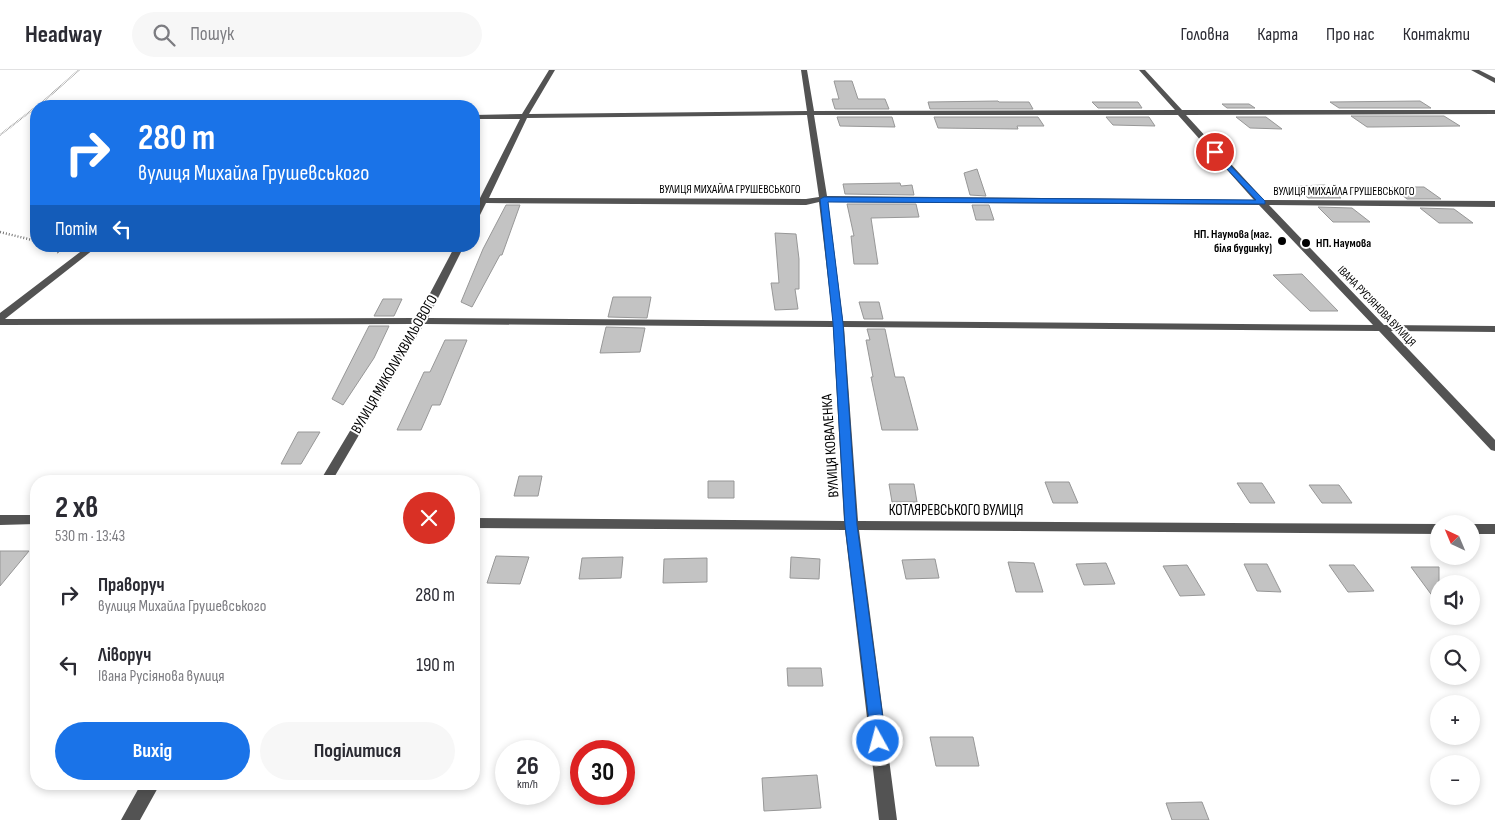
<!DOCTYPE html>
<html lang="uk">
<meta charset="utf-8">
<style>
:root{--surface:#fff;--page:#f7f7f7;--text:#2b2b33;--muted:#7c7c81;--line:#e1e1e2;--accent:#1a73e8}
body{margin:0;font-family:"Sofia Sans Condensed",sans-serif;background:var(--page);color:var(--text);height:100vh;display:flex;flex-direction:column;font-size:19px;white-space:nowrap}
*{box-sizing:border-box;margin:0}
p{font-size:16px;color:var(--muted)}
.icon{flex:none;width:28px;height:28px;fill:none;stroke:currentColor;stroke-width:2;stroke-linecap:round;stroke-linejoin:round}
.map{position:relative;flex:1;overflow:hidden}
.sheet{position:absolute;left:30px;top:405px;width:450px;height:315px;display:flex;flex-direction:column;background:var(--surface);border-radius:20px;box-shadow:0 2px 8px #0003}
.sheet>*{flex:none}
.guide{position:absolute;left:30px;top:30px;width:450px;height:152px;border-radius:20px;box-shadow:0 2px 8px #0003;background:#1a73e8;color:#fff;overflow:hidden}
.needle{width:32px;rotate:316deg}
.controls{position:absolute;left:1430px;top:445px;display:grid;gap:10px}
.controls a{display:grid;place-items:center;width:50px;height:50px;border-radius:50%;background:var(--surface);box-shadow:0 2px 8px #0003;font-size:25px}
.speed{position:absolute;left:495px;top:670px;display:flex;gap:10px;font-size:25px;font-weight:700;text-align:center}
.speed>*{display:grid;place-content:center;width:65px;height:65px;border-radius:50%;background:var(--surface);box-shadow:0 2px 8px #0003;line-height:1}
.speed small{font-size:12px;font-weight:400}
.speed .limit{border:8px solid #d22;background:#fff;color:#111}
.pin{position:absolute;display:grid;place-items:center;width:42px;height:42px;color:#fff;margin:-21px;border:2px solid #fff;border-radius:50%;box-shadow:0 1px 5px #0007}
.me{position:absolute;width:55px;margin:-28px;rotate:353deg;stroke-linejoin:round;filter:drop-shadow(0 0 4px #0008)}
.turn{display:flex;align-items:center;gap:18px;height:105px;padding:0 25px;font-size:22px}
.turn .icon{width:65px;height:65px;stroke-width:2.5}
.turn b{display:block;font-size:35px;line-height:42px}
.then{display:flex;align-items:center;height:48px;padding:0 25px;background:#0003;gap:10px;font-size:19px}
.round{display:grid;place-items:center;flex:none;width:52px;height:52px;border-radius:26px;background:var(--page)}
.overview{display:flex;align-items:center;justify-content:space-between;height:85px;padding:0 25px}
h1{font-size:30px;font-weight:700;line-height:38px}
.primary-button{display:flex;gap:10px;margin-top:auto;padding:10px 25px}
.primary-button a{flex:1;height:58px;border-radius:30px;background:var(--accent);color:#fff;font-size:20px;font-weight:700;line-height:58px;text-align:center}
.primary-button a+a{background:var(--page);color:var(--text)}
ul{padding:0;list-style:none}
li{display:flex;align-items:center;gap:15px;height:70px;padding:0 25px}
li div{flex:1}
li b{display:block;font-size:19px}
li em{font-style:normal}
header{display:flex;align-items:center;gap:30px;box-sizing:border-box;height:70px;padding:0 25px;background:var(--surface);border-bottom:1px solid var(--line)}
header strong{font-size:24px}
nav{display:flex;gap:28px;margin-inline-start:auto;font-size:18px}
.search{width:350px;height:45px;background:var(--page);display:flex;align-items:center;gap:12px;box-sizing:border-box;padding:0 18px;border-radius:28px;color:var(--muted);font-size:19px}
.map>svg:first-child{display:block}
.building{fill:#c3c3c3;stroke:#979797}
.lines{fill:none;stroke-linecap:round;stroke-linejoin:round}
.path-far1{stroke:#757575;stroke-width:2;stroke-dasharray:0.5 1;stroke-linecap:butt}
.path{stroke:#757575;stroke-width:2.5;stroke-dasharray:1 2;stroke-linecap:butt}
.minor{fill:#535353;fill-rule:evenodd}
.route{fill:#1a73e8;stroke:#114b97}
.poi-dot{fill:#000;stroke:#fff;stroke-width:2}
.labels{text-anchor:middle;stroke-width:4;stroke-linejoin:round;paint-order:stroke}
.far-street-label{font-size:12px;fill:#000;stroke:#fff}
.far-poi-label{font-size:12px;font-weight:bold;fill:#000;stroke:#fff;text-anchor:end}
.street-label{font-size:15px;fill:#000;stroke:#fff}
</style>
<header>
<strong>Headway</strong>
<div class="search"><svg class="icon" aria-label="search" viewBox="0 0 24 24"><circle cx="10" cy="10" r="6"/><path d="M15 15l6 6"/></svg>Пошук</div>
<nav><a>Головна</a><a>Карта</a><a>Про нас</a><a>Контакти</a></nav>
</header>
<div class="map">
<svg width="1495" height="750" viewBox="0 0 1495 750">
<rect width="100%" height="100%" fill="#fff"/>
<path class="building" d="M834,11h18l6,18h27l4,10h-54l-3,-10h7z
M998,31l1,1h30l4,7h-103l-2,-7z
M1420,31l11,7h-92l-9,-6z
M1092,32h46l4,6h-44z
M1222,34h27l6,4h-28z
M1351,46h93l16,10 -87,1h-6z
M837,47h55l3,10 -55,-1z
M934,47h104l6,9h-27l1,3 -80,-1z
M1106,47h43l6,9 -42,-1z
M1236,47h30l16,12 -32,-1z
M977,99l9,27 -16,-1 -6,-22z
M900,113l1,3 11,-1 2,10 -69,-1 -2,-10z
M1325,115l16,13h-33l-13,-12z
M1392,117h32l17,12h-34z
M847,134h69l3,13 -48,1 7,46h-24l-3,-28h3z
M506,135h14l-18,50h-2l-28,52 -11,-5 22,-53z
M972,135h17l5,15h-18z
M1318,137l34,1 18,14h-37z
M1420,138l34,1 19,14h-34z
M775,163l21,1 3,25v30h-4l3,20 -23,1 -4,-27h8z
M1302,204l36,37h-28l-37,-36z
M613,227h38l-4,21 -39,-1z
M383,229h19l-8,17h-20z
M859,232h20l4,17h-19z
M369,256h20l-15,32 -31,47 -11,-6z
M606,257l39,1 -5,24 -40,1z
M867,259h18l10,48h9l14,53h-36l-11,-53h2l-7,-37h4z
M445,270h22l-27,65h-8l-11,25h-24l27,-58h6z
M298,362h22l-19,32h-20z
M519,406h23l-4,20h-24z
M708,411h26v17h-26z
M1045,412h24l9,21h-25z
M1237,413h25l13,20h-25z
M889,414h25l3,18h-25z
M1309,415h30l13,18h-30z
M0,481h29l-29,35z
M496,486l33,1 -9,27 -33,-1z
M623,487l-2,21 -42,1 3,-21z
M791,487l29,2 -1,20 -29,-1z
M707,488v24l-44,1 1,-24z
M935,489l4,19 -33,1 -4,-19z
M1008,492l26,1 9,29h-27z
M1106,493l9,21 -31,1 -8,-21z
M1244,494h23l14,28 -24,-1z
M1187,495l18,30 -25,1 -17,-30z
M1329,495h25l20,26 -26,1z
M1411,497h28v38z
M787,598h34l2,18h-35z
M930,667h43l6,29h-43z
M817,705l4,33 -57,3 -2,-33z
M1202,732l7,18h-37l-6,-17z"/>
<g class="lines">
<path class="path-far1" d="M38,36l41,-36
M0,65l36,-28"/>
<path class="path" d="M0,162l36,9
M51,176l9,8"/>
<path class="minor" d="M549,0h6l-26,44 278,-3 -6,-41h6l7,41 361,-1 -36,-40h6l37,40h313v4l-309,1 78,85 231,1v6l-226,-2 115,120 111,1v6l-104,-1 104,109v11l-4,-1 -112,-119 -535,-4 14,194 581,3v10l-580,-4 38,290h-18l-34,-290 -371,-2v-10l370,3 -11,-194 -409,-3 -92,157h-12l94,-157 -414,1v-12l88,-67h10l-93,73 412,-1 38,-72h9l-36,72 405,3 -14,-119 -13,3 -320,-2 -8,16 -4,3v-11l4,-8 -4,-1v-4h6l40,-79h-46v-4l48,-1zM807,45l12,82 -13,2 -317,-1 38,-80zM814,45h364l76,85 -427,-4zM828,132l431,3 114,120 -530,-4z
M1471,0h8l16,8v5z
M0,445h36v9l-36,1z
M1471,454h24v10h-24z
M141,714h19l-20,36h-19z"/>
</g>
<path class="route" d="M1215,80l50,51v3l-437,-2 15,121 14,202 29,216 -3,5 -5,2 -6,-2 -27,-221 -12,-202 -13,-124 4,-2 432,3 -43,-46z"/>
<g class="poi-dot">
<circle cx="1282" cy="171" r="5"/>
<circle cx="1306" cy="173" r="5"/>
</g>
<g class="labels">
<g class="far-street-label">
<text x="730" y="123">ВУЛИЦЯ МИХАЙЛА ГРУШЕВСЬКОГО</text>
<text x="1344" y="125">ВУЛИЦЯ МИХАЙЛА ГРУШЕВСЬКОГО</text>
<text transform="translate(1377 236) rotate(46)" y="4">ІВАНА РУСІЯНОВА ВУЛИЦЯ</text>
</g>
<g class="far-poi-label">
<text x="1272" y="168">НП. Наумова (маг.<tspan x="1272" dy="14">біля будинку)</tspan></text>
<text x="1316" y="177" text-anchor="start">НП. Наумова</text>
</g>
<g class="street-label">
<text transform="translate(394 294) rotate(-60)" y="5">ВУЛИЦЯ МИКОЛИ ХВИЛЬОВОГО</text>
<text transform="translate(830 376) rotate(-94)" y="5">ВУЛИЦЯ КОВАЛЕНКА</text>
<text x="956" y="445">КОТЛЯРЕВСЬКОГО ВУЛИЦЯ</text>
</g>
</g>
</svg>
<div class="controls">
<a><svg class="needle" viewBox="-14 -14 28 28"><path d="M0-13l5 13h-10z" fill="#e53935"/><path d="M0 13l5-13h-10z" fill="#7c7c81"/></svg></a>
<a><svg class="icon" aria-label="sound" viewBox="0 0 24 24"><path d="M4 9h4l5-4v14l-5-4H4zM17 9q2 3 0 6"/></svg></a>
<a><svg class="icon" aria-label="search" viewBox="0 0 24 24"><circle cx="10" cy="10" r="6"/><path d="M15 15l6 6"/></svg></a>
<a>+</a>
<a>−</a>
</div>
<div class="speed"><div>26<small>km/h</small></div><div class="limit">30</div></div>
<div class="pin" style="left:1215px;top:82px;background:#d93025"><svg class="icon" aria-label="arrive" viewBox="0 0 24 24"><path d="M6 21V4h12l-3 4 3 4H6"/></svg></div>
<svg class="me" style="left:878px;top:671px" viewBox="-20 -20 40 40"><circle r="17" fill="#1a73e8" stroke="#fff" stroke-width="3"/><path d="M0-11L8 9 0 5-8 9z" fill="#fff"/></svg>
<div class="guide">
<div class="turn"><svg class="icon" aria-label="right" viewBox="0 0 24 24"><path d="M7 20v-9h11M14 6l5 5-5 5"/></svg><div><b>280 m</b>вулиця Михайла Грушевського</div></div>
<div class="then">Потім<svg class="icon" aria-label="left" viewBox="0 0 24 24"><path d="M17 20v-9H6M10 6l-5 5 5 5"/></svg></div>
</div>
<section class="sheet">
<div class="overview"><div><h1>2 хв</h1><p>530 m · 13:43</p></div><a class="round" style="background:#d93025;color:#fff"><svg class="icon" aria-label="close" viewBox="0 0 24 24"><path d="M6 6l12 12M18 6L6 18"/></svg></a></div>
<ul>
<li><svg class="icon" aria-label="right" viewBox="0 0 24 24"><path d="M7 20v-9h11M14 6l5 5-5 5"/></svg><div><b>Праворуч</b><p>вулиця Михайла Грушевського</p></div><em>280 m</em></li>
<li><svg class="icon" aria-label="left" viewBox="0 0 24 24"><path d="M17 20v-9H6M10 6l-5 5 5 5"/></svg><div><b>Ліворуч</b><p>Івана Русіянова вулиця</p></div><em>190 m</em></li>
</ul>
<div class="primary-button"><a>Вихід</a><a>Поділитися</a></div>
</section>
</div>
